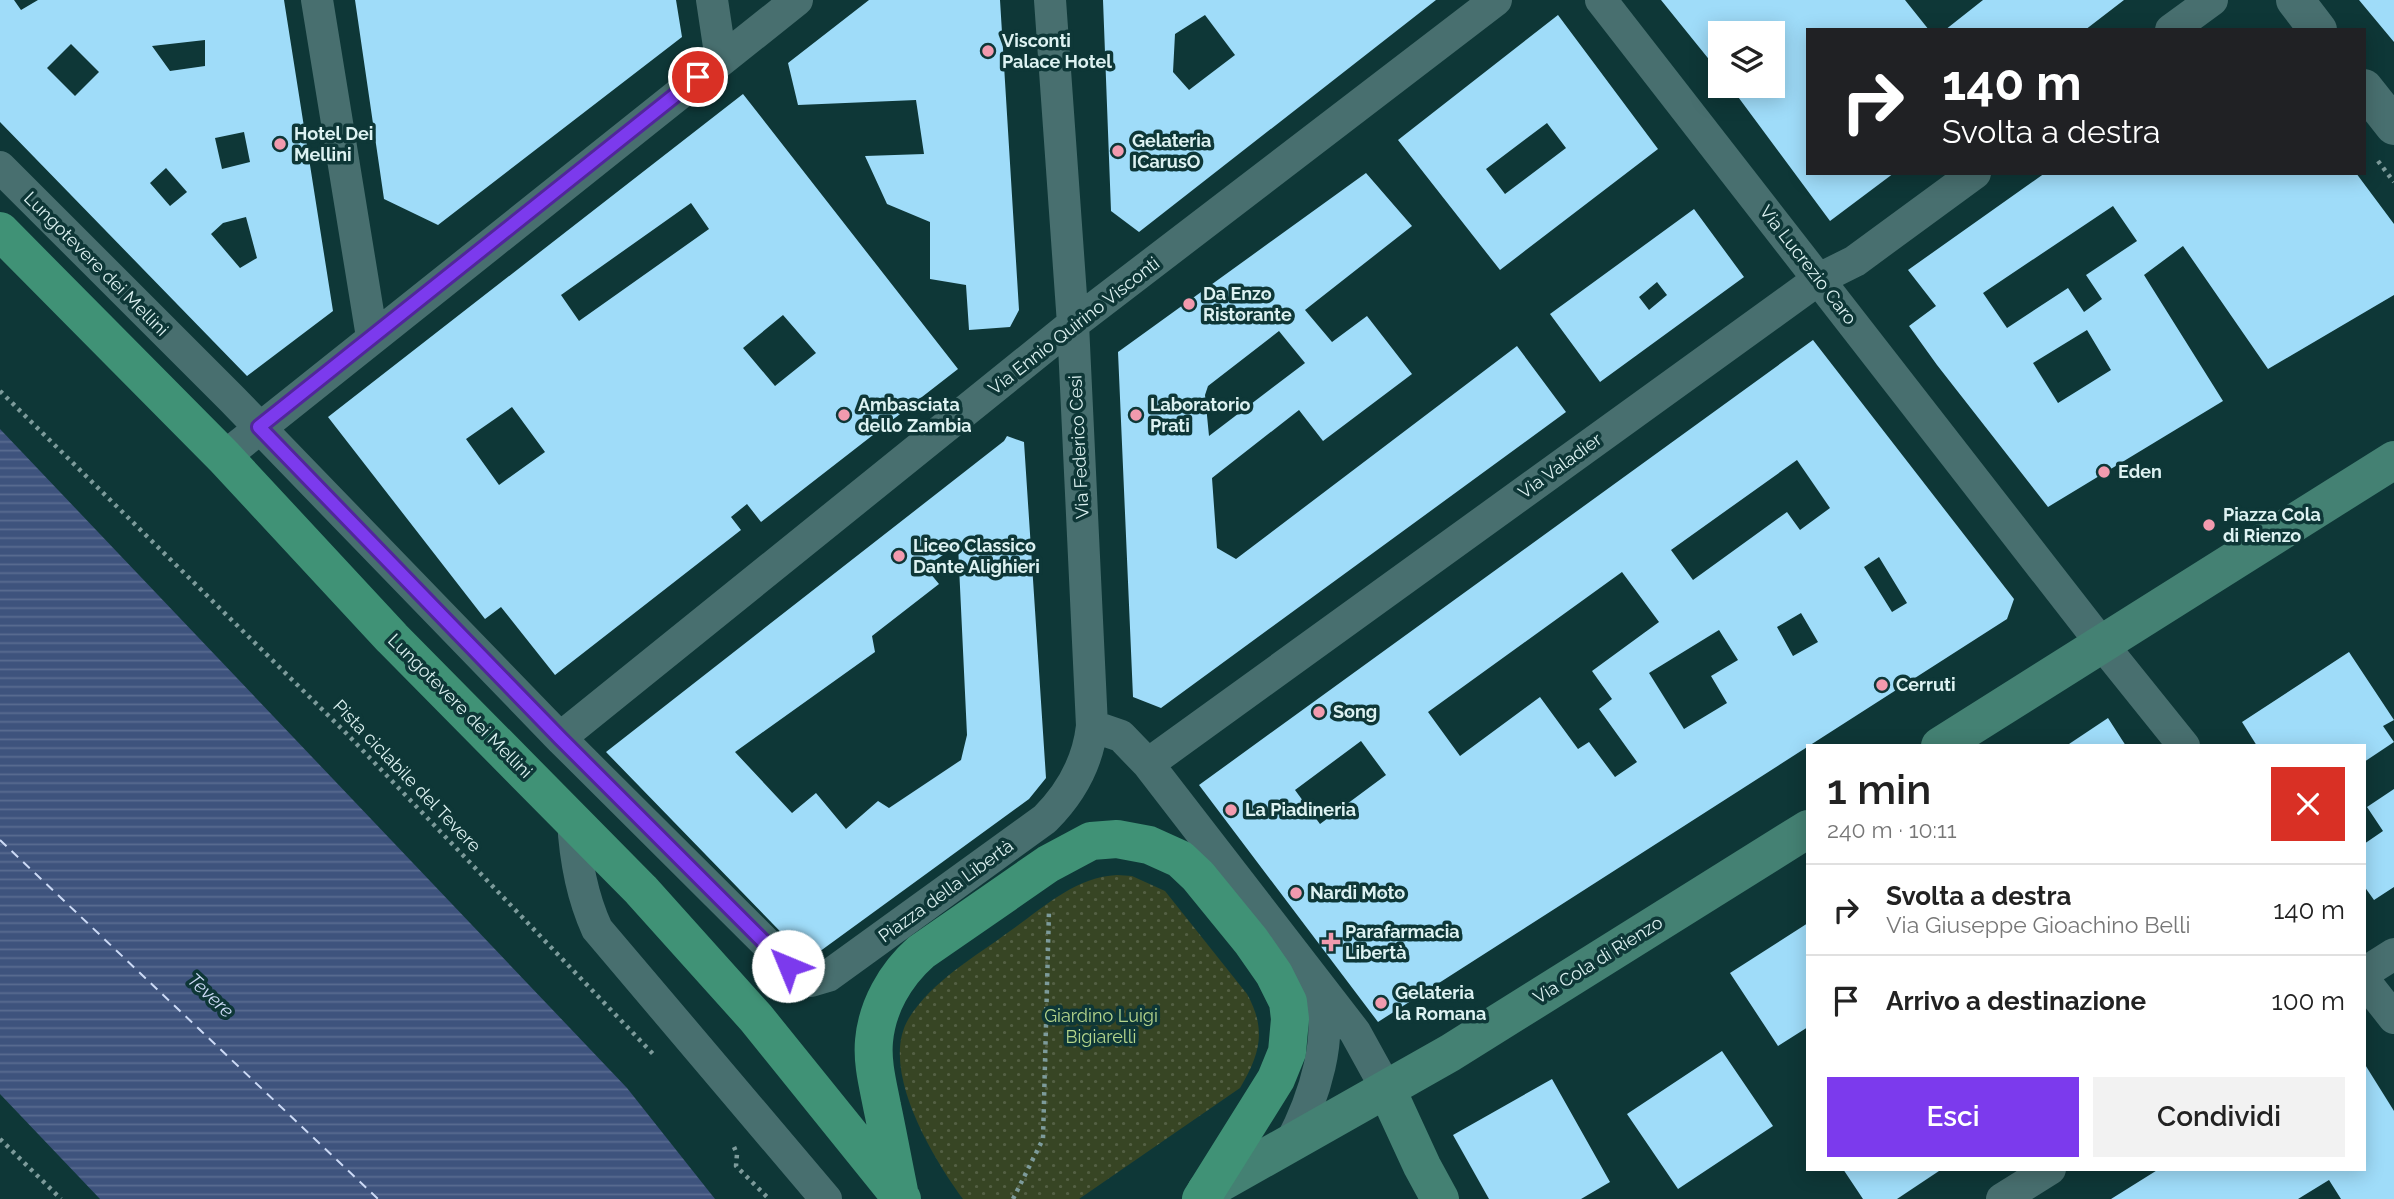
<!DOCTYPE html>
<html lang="it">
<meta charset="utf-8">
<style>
:root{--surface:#fff;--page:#f2f2f2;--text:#222;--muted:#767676;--line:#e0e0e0;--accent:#7c3aed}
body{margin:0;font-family:Raleway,sans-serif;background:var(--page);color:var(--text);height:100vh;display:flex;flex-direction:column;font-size:26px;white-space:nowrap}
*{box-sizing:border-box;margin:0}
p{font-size:23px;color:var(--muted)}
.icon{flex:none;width:38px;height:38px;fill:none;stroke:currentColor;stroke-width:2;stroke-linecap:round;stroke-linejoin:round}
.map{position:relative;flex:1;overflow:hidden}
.details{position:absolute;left:1806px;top:744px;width:560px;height:427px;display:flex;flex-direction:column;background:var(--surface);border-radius:0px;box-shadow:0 4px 18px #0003}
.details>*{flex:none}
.guide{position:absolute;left:1806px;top:28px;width:560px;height:147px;border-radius:0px;box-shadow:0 4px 18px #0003;background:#202124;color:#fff;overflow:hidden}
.tools{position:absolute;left:1708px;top:21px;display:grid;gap:14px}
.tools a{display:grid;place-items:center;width:77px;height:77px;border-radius:0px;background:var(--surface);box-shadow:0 4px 18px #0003;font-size:35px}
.pin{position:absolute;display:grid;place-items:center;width:60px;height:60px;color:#fff;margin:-30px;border:4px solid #fff;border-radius:50%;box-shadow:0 2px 7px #0007}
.me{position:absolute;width:77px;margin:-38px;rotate:315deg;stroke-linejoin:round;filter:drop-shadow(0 0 5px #0008)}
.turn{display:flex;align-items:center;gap:24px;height:147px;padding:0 21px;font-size:32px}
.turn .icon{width:91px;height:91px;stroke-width:2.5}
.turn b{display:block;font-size:49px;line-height:60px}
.round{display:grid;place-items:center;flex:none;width:74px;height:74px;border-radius:0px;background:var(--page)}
.head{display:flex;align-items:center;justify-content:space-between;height:119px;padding:0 21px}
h1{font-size:42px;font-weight:600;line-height:52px}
.primary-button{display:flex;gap:14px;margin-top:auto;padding:14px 21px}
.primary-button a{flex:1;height:80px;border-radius:0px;background:var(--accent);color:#fff;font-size:28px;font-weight:600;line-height:80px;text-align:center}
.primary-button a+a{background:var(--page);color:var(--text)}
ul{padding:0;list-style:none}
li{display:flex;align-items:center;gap:21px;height:91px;padding:0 21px;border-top:2px solid var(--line)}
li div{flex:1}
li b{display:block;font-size:26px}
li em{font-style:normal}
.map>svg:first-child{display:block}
.green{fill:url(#green-dots)}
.water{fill:url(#water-rules)}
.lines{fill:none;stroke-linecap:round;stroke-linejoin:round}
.ferry{stroke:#ccdaf6;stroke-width:2;stroke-dasharray:9 7;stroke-linecap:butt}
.building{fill:#9fdcf9;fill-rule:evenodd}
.path{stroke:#7d9b9b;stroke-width:4.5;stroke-dasharray:3.5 5;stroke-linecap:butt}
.minor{stroke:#486f6f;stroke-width:32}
.tertiary{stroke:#486f6f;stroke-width:38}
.secondary{stroke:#448173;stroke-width:38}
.primary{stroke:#409276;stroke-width:38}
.route-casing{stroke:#51269a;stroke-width:18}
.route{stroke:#7c3aed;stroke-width:12}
.poi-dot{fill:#f29aae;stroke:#0e3737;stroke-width:2.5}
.labels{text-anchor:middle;stroke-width:7;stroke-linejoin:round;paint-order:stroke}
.poi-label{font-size:18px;font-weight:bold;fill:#ddf2f2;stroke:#0e3737;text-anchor:start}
.street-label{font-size:18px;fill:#ddf2f2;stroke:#0e3737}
.park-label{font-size:18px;fill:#b5d68c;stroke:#0e3737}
.water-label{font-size:19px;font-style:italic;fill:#ccdaf6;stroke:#0e3737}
</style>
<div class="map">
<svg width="2394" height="1199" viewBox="0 0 2394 1199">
<defs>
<pattern id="green-dots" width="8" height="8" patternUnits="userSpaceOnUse" patternTransform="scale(1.75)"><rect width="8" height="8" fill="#374524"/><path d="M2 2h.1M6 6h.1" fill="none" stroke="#546044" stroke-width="1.8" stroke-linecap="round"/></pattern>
<pattern id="water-rules" width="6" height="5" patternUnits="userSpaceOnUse" patternTransform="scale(1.75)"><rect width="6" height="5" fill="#3e537d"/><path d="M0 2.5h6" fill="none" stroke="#596c90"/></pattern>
</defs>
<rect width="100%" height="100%" fill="#0e3737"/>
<path class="green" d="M1117,875l15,1 33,15 82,103c20,36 13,60 -7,94l-161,111h-116c-30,-41 -85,-131 -54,-181 24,-38 66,-61 101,-87 33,-23 65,-54 107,-56z"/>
<path class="water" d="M0,429l627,659 88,111h-615l-100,-105z"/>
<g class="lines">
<path class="ferry" d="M0,840l378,359"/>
</g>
<path class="building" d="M0,0h14l7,10 17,-10h246l49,311 -86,65 -247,-254zM205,40v26l-35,5 -18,-25zM71,44l28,28 -24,24 -28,-28zM244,132l6,30 -28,7 -7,-31zM166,168l21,24 -17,14 -20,-23zM246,217l11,41 -17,10 -29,-34 12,-11z
M355,0h321l6,37 -244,188 -54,-26z
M869,0h131l19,310 -9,17 -41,3 -3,-45 -36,-6v-57l-43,-18 -22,-48 59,-2 -8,-54 -118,5 -10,-42z
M1103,0h333l-297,232 -28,-21zM1205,15l30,40 -46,35 -16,-18 2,-38z
M1661,0h244l24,30h-121v143h86l-64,48 -100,-135h43v-53h-53v40z
M1983,0h141l-39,30h-140z
M2359,0h35v42z
M1558,15l100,134 -158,121 -102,-130zM1547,123l19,25 -61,46 -19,-25z
M743,94l215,275 -197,153 -14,-18 -16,13 10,13 -186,145 -54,-68 -16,12 -157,-202zM691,203l18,26 -130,92 -18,-26zM783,315l33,38 -41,33 -32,-38zM512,407l33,45 -46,33 -33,-46z
M1366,173l46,53 -107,84 27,32 35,-26 45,58 -89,67 -24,-31 -87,68 5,70 19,11 281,-213 49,66 -405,296 -28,-11 -15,-345zM1279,331l26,32 -96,73 -4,-41 3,-9z
M2045,173h311l38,51v71l-126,74 -85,-123 -39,29 79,126 -175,106 -111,-142 -28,-39 27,-20 -28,-36zM2113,206l24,35 -51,34 16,24 -18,13 -16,-24 -61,40 -24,-35zM2087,330l24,40 -53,33 -25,-40z
M1694,209l50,68 -144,105 -50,-68zM1657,282l10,13 -18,15 -10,-13z
M1813,340l201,259 -7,20 -629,403 -179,-237zM1797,460l33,48 -30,22 -13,-18 -94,68 -22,-30zM1879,557l28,46 -15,9 -28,-45zM1622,572l37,50 -67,49 20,28 -13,10 38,53 -22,15 -26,-35 -11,7 -38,-52 -80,59 -32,-44zM1801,613l17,29 -25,14 -16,-29zM1719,630l19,30 -27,16 16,27 -43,26 -35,-56zM1361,741l25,34 -66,49 -25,-34z
M1007,436l17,6 22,336 -17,21 -221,161 -202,-208 398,-311zM958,545l9,190 -6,25 -72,48 -11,-7 -32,28 -30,-36 -24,20 -57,-61 140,-100 -3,-16 67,-52 -14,-17z
M2349,652l45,68 -11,6 11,16 -30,20v-16h-107l-15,-24z
M2108,718l18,28h-60z
M2394,789v98l-20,13 -10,-14v-42l19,-13 -16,-24z
M1808,923v104l-30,19 -48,-73z
M1722,1051l51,75 -95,63 -51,-75z
M2364,1063l30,48v88h-53l-12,-19 -31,19h-187l48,-30h205z
M1552,1079l58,103 -29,17h-92l-36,-64z
M1843,1169h99l-45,30h-34z"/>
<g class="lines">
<path class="path" d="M2378,161l16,21
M0,391l347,343 308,322
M0,1139l61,60
M734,1147l3,7 -1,12 33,33
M1013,1199l30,-60 6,-229"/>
<path class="minor" d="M317,0l55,337
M712,0l9,60
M1050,0l23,324 19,402 29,10 27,28 207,268 32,58
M1601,0l501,644 82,102
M2171,30l41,-30
M0,167l232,232 328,339 241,240 10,3 17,-5 217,-157c25,-25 43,-57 47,-93
M224,457l573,-457
M560,738l513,-414 423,-324
M1148,764l671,-485 36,-18 120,-88
M573,820c2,38 8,74 24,109l229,270
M2364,973l30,-19
M2364,980l30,38
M1290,1144c22,-41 48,-113 26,-157
M2002,1199l48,-30"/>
<path class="tertiary" d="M2295,0l23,30
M2364,88l30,38"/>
<path class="secondary" d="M1940,746l454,-286
M1387,1090l35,76 18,33
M1206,1191l244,-138 358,-224"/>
<path class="primary" d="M0,231l224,226 168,181 249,252 115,128 146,181
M899,1191c-6,-29 -11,-57 -17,-85 -4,-21 -10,-43 -8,-65 3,-34 21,-66 47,-89l127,-88 43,-23 26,-2 32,6 31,14 18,17 53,65 23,33 14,28 2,17 -3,33 -11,27 -75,120"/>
</g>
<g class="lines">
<defs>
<path id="route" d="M698,77l-439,350 301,311 228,228"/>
</defs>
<use href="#route" class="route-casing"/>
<use href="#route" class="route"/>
</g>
<g class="poi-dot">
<circle cx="988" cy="51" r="7"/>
<circle cx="280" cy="144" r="7"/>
<circle cx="1118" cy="151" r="7"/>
<circle cx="1189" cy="304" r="7"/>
<circle cx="844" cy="415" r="7"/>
<circle cx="1136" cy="415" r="7"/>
<circle cx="2104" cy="472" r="7"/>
<circle cx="2209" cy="525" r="7"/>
<circle cx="899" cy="556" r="7"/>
<circle cx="1882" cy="685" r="7"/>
<circle cx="1319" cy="712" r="7"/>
<circle cx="1231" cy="810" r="7"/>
<circle cx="1296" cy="893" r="7"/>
<path d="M1327.5 931.5h7v7h7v7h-7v7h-7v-7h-7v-7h7z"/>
<circle cx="1381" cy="1003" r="7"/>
</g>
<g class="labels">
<g class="poi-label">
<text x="1002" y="47">Visconti<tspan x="1002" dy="21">Palace Hotel</tspan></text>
<text x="294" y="140">Hotel Dei<tspan x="294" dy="21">Mellini</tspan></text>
<text x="1132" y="147">Gelateria<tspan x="1132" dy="21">ICarusO</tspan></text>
<text x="1203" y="300">Da Enzo<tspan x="1203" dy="21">Ristorante</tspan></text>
<text x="858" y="411">Ambasciata<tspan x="858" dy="21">dello Zambia</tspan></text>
<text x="1150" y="411">Laboratorio<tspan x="1150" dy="21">Prati</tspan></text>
<text x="2118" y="478">Eden</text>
<text x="2223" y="521">Piazza Cola<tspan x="2223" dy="21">di Rienzo</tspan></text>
<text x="913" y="552">Liceo Classico<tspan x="913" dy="21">Dante Alighieri</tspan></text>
<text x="1896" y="691">Cerruti</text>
<text x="1333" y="718">Song</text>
<text x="1245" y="816">La Piadineria</text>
<text x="1310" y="899">Nardi Moto</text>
<text x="1345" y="938">Parafarmacia<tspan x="1345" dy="21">Libertà</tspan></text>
<text x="1395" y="999">Gelateria<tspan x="1395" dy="21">la Romana</tspan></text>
</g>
<g class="street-label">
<text transform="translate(96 264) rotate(45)" y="6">Lungotevere dei Mellini</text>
<text transform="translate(1808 265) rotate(52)" y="6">Via Lucrezio Caro</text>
<text transform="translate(1074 326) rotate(-38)" y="6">Via Ennio Quirino Visconti</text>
<text transform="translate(1079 447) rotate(-93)" y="6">Via Federico Cesi</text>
<text transform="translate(1560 466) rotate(-36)" y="6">Via Valadier</text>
<text transform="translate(460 706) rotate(45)" y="6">Lungotevere dei Mellini</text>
<text transform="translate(407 776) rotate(46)" y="6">Pista ciclabile del Tevere</text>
<text transform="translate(946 891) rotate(-36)" y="6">Piazza della Libertà</text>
<text transform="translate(1598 960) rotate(-32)" y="6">Via Cola di Rienzo</text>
</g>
<g class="park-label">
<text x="1101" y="1022">Giardino Luigi<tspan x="1101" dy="21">Bigiarelli</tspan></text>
</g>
<g class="water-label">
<text transform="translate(211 995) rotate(43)" y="7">Tevere</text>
</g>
</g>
</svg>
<div class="tools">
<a><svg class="icon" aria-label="layers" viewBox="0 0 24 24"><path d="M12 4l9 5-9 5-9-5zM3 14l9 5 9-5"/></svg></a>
</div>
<div class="pin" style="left:698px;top:77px;background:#d93025"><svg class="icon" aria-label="arrive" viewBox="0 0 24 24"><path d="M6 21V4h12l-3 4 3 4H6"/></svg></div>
<svg class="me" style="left:788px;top:966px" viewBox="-20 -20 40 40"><circle r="19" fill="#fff"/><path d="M0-13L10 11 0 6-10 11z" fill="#7c3aed"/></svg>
<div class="guide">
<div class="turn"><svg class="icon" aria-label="right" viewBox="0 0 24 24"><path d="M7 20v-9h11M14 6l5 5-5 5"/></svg><div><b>140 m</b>Svolta a destra</div></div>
</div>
<section class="details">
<div class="head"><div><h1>1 min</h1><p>240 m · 10:11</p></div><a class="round" style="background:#d93025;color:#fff"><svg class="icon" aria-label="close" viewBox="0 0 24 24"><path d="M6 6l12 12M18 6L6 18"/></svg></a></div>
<ul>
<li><svg class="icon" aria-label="right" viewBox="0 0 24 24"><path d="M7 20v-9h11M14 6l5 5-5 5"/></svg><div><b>Svolta a destra</b><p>Via Giuseppe Gioachino Belli</p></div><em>140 m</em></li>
<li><svg class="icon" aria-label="arrive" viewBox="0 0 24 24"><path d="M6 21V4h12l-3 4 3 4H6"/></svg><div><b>Arrivo a destinazione</b></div><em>100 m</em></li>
</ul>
<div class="primary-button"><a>Esci</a><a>Condividi</a></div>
</section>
</div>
